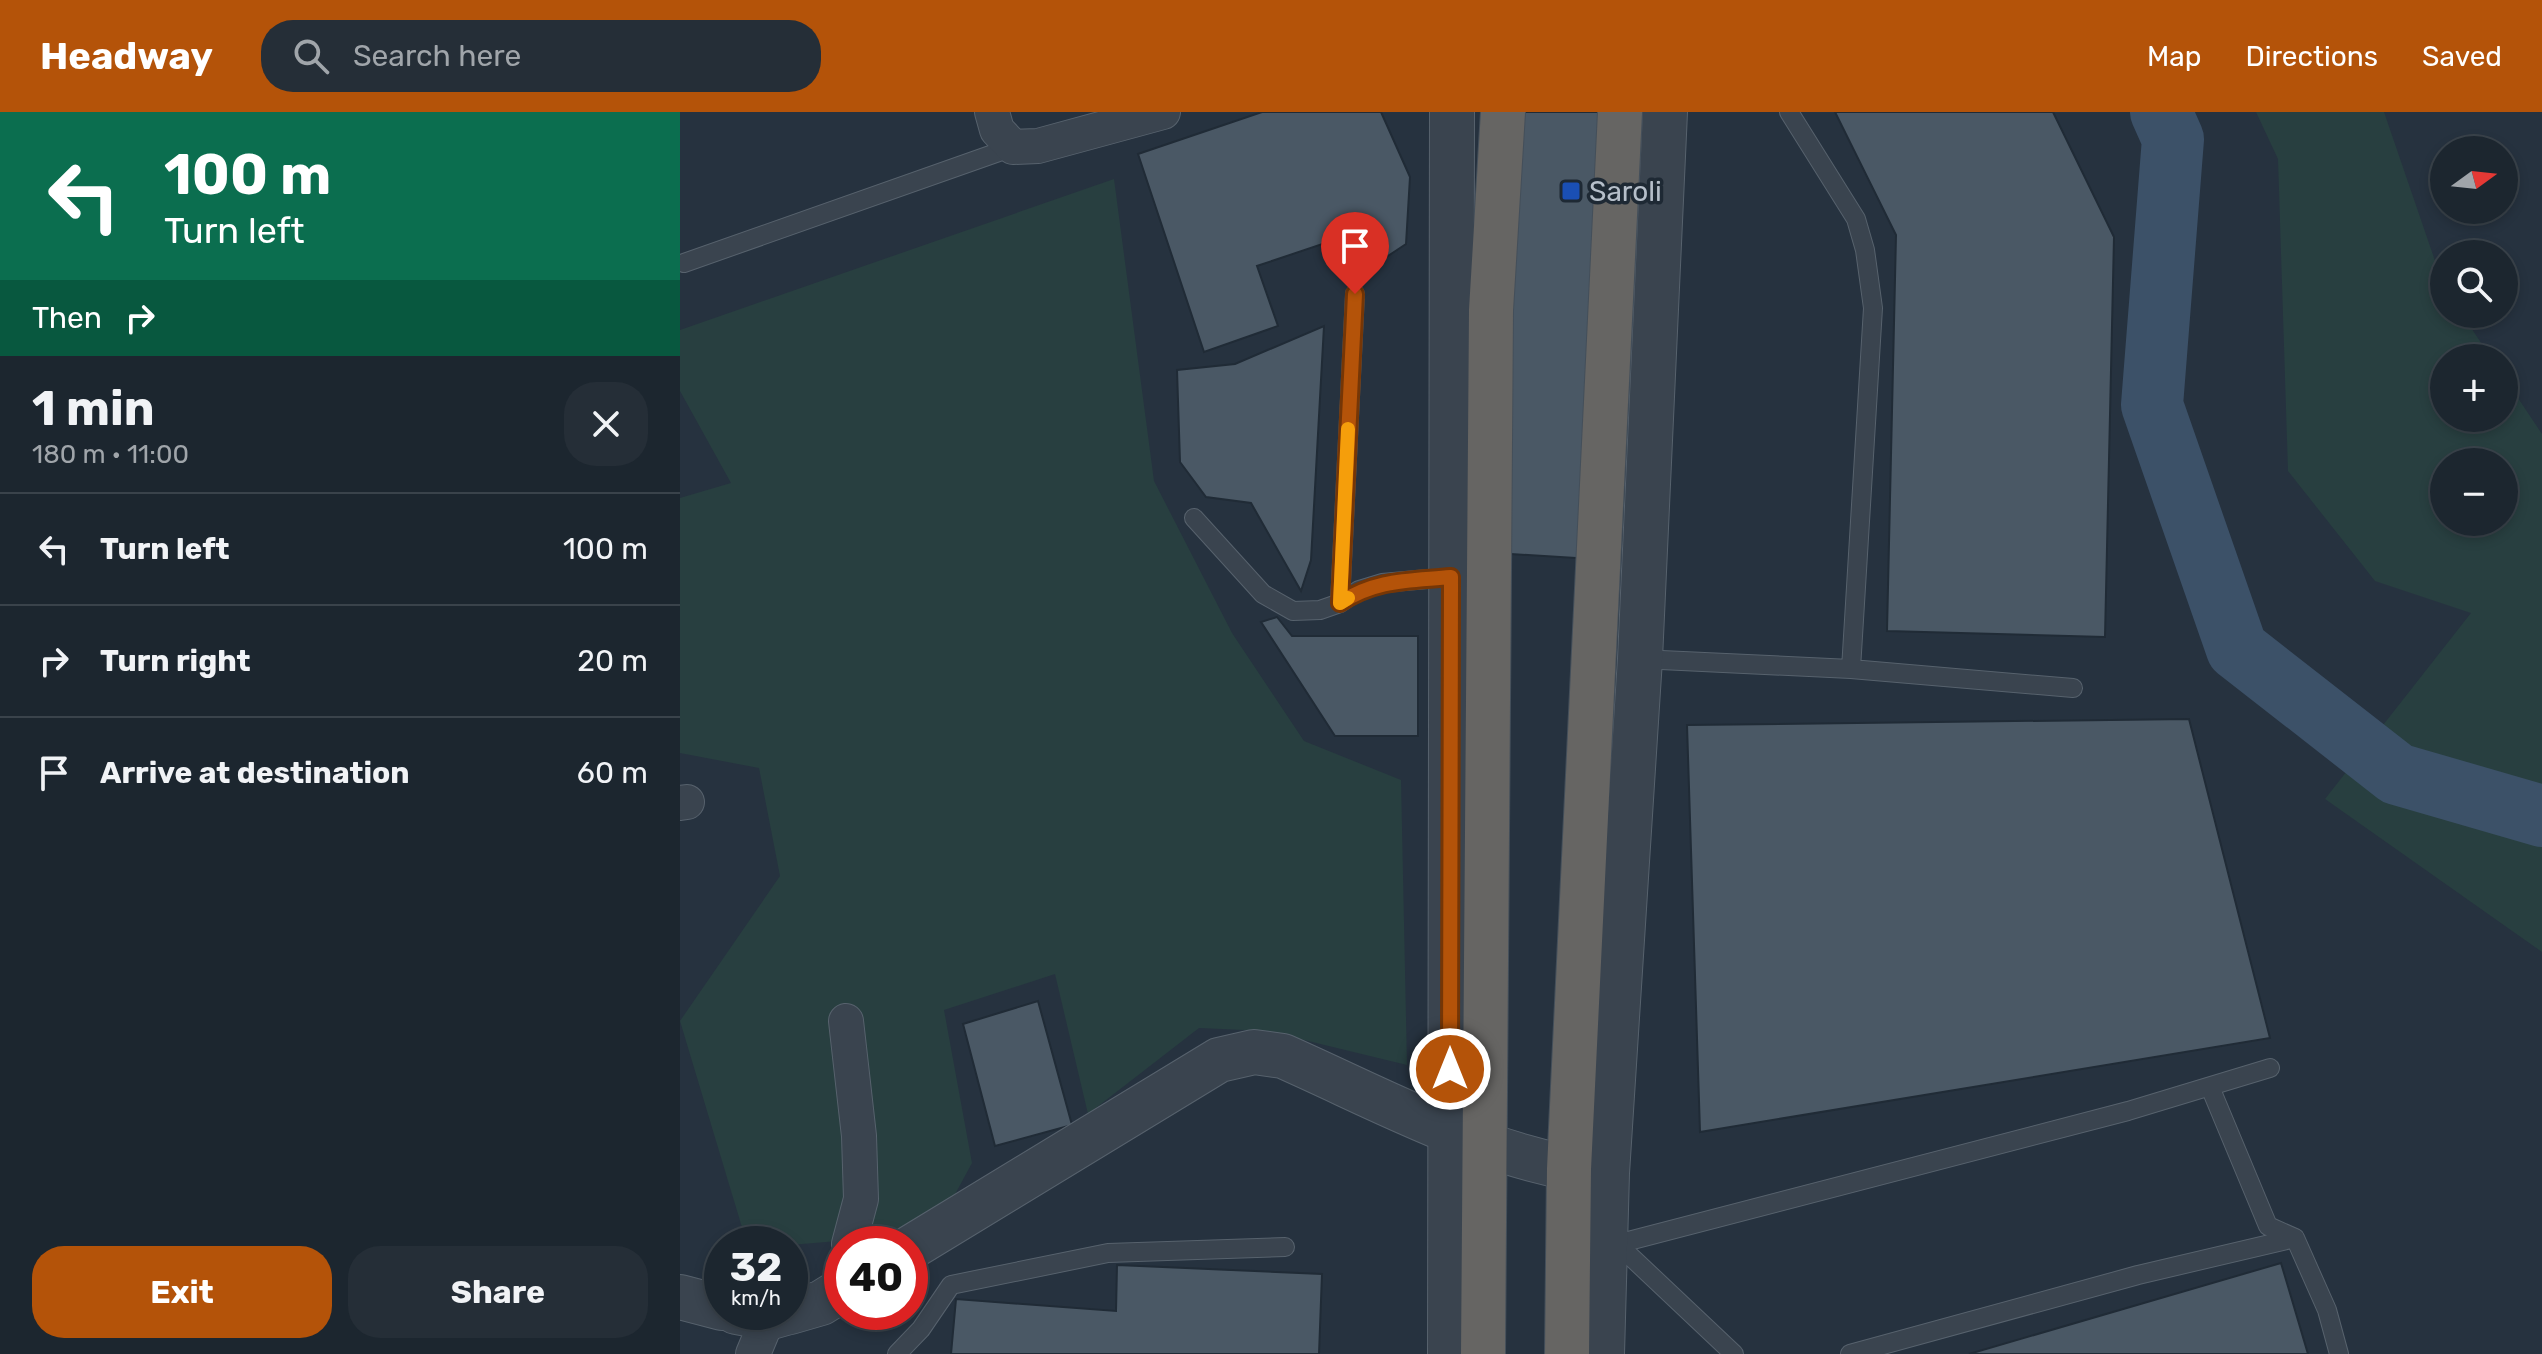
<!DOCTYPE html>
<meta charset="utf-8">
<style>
:root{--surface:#1c262f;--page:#252e37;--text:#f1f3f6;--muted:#a0a5aa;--line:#3a434b;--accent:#b45309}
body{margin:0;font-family:Rubik,sans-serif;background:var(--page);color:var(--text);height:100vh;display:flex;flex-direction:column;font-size:30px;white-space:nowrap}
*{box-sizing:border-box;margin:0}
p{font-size:26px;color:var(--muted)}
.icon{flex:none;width:44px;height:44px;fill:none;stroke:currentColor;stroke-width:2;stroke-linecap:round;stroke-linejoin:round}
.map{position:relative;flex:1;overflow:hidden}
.drawer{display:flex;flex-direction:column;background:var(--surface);width:680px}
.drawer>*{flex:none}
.top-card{background:#0b6e4f;color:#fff;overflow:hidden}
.needle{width:52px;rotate:75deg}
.tools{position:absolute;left:1750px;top:24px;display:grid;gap:16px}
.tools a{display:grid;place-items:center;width:88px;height:88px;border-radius:50%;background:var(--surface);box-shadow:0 4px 12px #0003,0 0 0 2px var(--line);font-size:40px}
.speed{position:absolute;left:24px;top:1114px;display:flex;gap:16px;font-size:40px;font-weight:700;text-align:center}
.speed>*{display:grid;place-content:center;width:104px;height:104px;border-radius:50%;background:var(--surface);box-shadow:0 4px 12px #0003,0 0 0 2px var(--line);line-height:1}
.speed small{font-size:20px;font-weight:400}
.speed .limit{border:12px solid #d22;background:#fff;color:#111}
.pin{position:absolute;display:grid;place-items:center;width:68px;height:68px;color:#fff;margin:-82px -34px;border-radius:50% 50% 50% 0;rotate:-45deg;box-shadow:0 0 8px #0007}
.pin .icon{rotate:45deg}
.me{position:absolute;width:88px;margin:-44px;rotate:0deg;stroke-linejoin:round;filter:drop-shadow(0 0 6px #0008)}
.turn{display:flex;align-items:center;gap:28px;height:168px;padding:0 32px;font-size:36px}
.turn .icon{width:104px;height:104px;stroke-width:2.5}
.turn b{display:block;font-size:56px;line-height:68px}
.then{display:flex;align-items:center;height:76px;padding:0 32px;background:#0003;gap:16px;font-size:30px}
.round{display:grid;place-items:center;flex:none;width:84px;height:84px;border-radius:32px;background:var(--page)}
.head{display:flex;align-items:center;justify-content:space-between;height:136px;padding:0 32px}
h1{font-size:48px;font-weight:700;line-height:60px}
.cta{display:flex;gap:16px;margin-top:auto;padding:16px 32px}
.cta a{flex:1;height:92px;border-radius:32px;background:var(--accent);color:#fff;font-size:32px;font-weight:700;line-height:92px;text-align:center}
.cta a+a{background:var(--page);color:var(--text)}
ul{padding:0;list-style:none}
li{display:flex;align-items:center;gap:24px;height:112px;padding:0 32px;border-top:2px solid var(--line)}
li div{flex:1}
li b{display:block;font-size:30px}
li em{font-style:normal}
header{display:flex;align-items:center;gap:48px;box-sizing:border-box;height:112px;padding:0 40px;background:var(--accent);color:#fff}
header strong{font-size:38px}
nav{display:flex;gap:44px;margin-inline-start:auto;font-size:28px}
.search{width:560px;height:72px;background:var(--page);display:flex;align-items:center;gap:20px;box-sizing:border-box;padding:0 28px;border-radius:32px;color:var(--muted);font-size:30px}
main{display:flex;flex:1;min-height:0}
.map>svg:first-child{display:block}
.green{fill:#283f40;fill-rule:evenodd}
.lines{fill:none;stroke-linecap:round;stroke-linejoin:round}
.river{stroke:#3c5168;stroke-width:62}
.building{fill:#4a5865;stroke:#202b36;stroke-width:2}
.service-casing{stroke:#57626d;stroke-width:20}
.minor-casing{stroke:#57626d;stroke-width:36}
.tertiary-casing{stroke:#57626d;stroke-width:46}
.trunk-casing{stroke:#444f5a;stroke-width:46}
.service{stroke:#3a444f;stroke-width:18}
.minor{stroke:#3a444f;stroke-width:34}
.tertiary{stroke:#3a444f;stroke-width:44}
.trunk{stroke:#666563;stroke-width:44}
.route-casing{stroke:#753606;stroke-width:20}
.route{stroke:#b45309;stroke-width:14}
.slow{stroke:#f59e0b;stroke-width:14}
.transit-dot{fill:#1a4fb4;stroke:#1e2934;stroke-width:3}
.labels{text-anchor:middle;stroke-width:7;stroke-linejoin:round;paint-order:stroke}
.poi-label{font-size:28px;fill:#b6bfca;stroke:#1e2934;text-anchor:start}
</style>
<header>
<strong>Headway</strong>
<div class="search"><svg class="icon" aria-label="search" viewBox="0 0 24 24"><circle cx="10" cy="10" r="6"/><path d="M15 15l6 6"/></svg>Search here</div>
<nav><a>Map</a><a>Directions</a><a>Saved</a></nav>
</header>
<main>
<section class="drawer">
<div class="top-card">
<div class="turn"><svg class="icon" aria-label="left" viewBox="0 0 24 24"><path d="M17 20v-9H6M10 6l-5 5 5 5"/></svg><div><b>100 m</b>Turn left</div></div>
<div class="then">Then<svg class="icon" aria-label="right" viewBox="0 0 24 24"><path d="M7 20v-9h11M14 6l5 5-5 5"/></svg></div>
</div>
<div class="head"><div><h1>1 min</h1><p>180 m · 11:00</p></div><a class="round"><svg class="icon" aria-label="close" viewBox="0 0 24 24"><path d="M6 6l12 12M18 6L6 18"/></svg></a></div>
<ul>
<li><svg class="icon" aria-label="left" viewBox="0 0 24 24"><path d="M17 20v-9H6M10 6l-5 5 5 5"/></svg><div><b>Turn left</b></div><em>100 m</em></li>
<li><svg class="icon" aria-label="right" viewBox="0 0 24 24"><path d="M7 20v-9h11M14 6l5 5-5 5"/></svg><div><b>Turn right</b></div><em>20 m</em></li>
<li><svg class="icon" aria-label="arrive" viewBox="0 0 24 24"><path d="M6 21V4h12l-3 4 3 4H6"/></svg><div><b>Arrive at destination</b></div><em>60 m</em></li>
</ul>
<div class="cta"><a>Exit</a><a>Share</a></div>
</section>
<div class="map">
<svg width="1862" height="1242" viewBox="0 0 1862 1242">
<rect width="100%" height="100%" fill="#26323f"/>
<path class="green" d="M1576,0h128l60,175v27h18l29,44h-47v60h60v-41l38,57v518l-217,-153 146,-186 -96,-32 -87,-110 -10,-312zM1764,350h60v60h-60z
M434,67l40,302 78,152 72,108 97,39 6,285 -140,-34 -68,-3 -111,86 -33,-140 -111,36 28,153 -38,70 -144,12 -43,-1 -67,-223 100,-145 -21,-108 -79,-15v-255l51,-15 -51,-92v-61z"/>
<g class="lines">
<path class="river" d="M1481,0l12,27 -21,266 85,244 160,125 145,42"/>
</g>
<path class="building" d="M582,0h119l29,65 -4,67 -30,20 -12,-34 -107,36 21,60 -74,26 -66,-198z
M842,0h113l-27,448 -113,-7z
M1155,0h218l61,125 -9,400 -218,-6 9,-396z
M644,214l-13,234 -10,31 -50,-88 -45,-6 -26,-35 -3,-92 58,-6z
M597,505l15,19h126v100h-83l-74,-114z
M1509,607l81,319 -570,94 -13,-407z
M358,889l34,124 -77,21 -32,-122z
M1601,1151l27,91h-339z
M437,1153l205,9 -3,80h-368l5,-55 160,12z"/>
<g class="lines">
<defs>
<path id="service" d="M1109,0l67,107 9,31 8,58 -22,361
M4,151l329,-116
M514,406l69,76 30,17 27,-1 20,-7 19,-13 23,-7 69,-6
M660,491l15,-309
M960,547l211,10 222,19
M1530,975l58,139 27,12 32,72 12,44
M930,1125l124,117
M937,1132l511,-133 142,-43
M217,1242l24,-25 30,-44 157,-32 177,-6
M1170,1242l288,-79 157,-37"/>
<path id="minor" d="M312,0l5,18 16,17 25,-1 125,-34
M0,691l7,-1
M166,909l13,115 2,63 -12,45
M73,1242l15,-36"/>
<path id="tertiary" d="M230,1136l309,-188 35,-8 29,4c104,46 208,105 322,117
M0,1185l42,11
M56,1200l32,6 21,-6
M110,1200l31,-9 21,-13
M770,1242l2,-1242
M922,1242l5,-181 33,-514 25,-547"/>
<path id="trunk" d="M803,1242l8,-1044 12,-198
M887,1242l2,-185 51,-1057"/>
</defs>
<use href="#service" class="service-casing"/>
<use href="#minor" class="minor-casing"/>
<use href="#tertiary" class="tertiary-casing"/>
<use href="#trunk" class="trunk-casing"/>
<use href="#service" class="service"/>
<use href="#minor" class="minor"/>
<use href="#tertiary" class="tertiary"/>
<use href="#trunk" class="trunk"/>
</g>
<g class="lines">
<defs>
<path id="route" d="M675,182l-15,309c36,-24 70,-22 111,-26l-1,492"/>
</defs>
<use href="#route" class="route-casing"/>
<use href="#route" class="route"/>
<path class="slow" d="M668,486l-8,5 8,-174"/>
</g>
<rect class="transit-dot" x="881" y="69" width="20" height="20" rx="4"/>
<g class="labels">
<g class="poi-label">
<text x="909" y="89">Saroli</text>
</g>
</g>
</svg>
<div class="tools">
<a><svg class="needle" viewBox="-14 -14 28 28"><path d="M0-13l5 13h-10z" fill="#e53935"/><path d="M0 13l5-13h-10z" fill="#a0a5aa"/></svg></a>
<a><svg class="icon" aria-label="search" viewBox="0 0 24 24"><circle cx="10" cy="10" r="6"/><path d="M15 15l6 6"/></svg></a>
<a>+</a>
<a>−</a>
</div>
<div class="speed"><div>32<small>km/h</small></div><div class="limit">40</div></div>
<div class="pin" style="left:675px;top:182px;background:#d93025"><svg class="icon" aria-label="arrive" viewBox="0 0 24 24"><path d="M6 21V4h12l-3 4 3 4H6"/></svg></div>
<svg class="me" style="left:770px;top:957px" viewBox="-20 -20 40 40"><circle r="17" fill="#b45309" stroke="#fff" stroke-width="3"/><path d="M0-11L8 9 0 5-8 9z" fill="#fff"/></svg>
</div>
</main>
